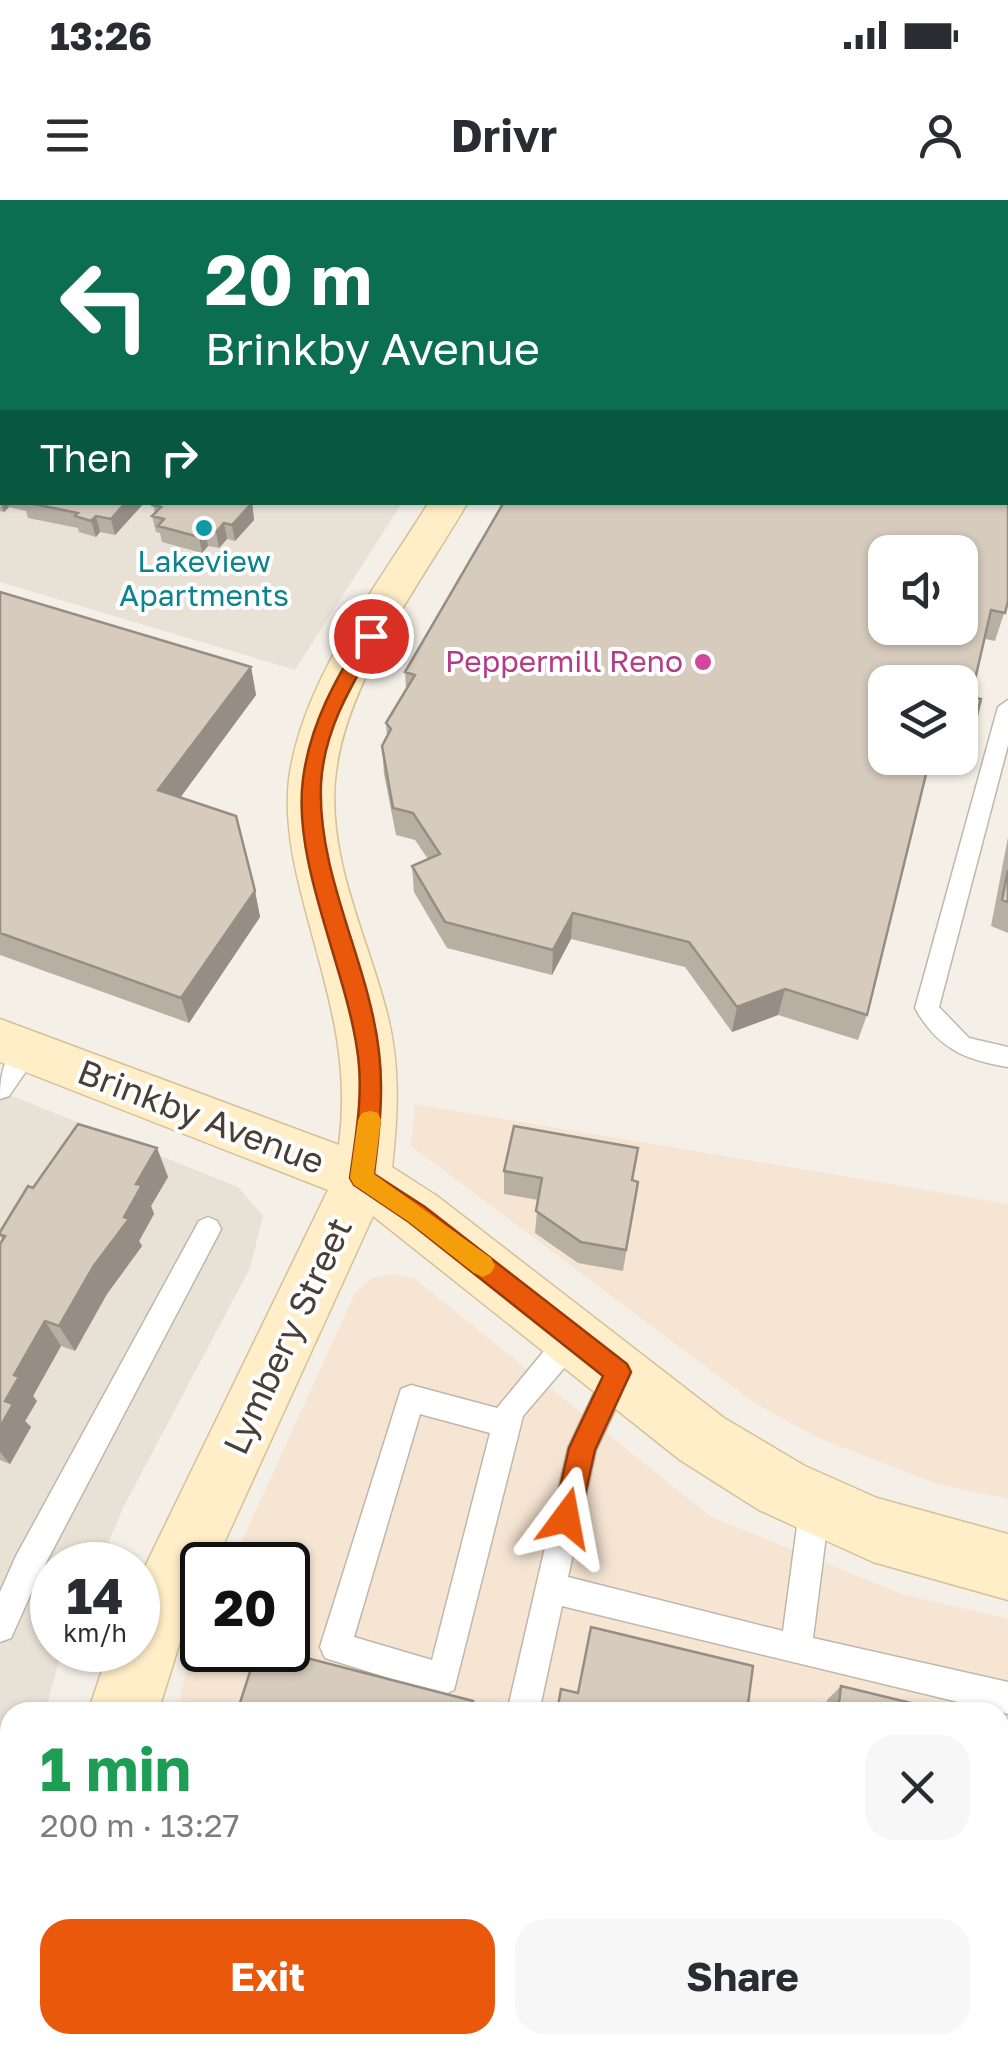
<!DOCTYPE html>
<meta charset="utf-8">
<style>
:root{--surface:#fff;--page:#f7f7f7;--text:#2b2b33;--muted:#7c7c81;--accent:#ea580c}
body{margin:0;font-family:"Golos Text",sans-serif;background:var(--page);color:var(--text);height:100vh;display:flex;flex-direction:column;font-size:38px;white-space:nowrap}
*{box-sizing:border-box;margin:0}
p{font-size:32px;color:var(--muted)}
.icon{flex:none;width:55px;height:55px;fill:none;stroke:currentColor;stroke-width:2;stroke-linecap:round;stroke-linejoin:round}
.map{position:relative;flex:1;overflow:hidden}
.details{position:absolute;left:0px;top:1502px;width:1010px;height:352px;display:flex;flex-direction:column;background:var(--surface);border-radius:30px 30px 0 0;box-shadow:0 2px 8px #0004}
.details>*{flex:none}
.banner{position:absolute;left:0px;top:0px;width:1010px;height:305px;box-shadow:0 2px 8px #0004;background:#0b6e4f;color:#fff;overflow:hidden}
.buttons{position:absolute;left:868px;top:335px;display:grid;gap:20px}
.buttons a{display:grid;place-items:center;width:110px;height:110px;border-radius:20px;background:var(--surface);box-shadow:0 2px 8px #0004;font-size:50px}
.speed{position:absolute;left:30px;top:1342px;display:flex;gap:20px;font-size:50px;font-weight:700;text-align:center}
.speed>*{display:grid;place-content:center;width:130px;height:130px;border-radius:50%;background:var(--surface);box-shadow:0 2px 8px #0004;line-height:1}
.speed small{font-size:25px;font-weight:400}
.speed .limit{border:5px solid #111;border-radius:15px;background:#fff;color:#111}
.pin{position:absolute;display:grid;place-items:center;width:85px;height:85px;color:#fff;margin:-42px;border:5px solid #fff;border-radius:50%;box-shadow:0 2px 10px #0007}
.me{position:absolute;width:110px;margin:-55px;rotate:13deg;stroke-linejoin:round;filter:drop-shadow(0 0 8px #0008)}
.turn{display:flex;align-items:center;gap:35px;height:210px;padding:0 40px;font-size:45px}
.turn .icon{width:130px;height:130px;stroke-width:2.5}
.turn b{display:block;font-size:70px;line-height:85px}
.then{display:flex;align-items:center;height:95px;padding:0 40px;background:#0003;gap:20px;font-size:38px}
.round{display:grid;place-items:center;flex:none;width:105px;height:105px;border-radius:30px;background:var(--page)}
.head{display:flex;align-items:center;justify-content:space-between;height:170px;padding:0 40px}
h1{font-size:60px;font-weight:700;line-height:75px;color:#1e9e55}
.button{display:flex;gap:20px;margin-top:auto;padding:20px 40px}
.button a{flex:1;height:115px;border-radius:30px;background:var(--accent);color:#fff;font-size:40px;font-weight:700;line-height:115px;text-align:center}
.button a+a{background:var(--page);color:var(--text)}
.status{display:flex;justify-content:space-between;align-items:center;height:70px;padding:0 50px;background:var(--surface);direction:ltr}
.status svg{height:28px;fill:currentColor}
header{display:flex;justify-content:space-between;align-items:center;height:130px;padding:0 40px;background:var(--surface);font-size:45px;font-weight:700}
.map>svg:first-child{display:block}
.residential{fill:#e8e1d6}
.commercial{fill:#f6e5d3}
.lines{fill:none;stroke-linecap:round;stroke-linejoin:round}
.lane-casing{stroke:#c0b7aa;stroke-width:3}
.street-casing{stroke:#c0b7aa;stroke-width:2}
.secondary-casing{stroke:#d5c197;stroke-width:3}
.lane{fill:#fff;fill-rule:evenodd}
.street{fill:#fff;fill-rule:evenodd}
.secondary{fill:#ffeec7;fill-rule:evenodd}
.wall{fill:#b8afa3}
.shaded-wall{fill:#968e84}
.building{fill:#d6cbbd;stroke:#968e84;stroke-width:2.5;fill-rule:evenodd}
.route{fill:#ea580c;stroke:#983908;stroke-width:2.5}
.slow{fill:#f59e0b}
.culture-dot{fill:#0f9aa8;stroke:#fff;stroke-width:4}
.hotel-dot{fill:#d1479c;stroke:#fff;stroke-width:4}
.labels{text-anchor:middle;stroke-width:8;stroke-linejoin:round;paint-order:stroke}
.far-culture-label{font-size:30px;fill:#0d838f;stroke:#fff}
.far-hotel-label{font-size:30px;fill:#b23c85;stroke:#fff;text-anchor:end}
.street-label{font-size:35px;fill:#484036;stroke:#fff}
</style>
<div class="status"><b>13:26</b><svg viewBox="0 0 49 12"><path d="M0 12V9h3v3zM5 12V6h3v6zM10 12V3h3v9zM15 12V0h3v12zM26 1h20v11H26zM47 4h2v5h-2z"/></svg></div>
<header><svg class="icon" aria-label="menu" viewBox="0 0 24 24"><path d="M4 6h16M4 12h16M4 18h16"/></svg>Drivr<svg class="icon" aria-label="person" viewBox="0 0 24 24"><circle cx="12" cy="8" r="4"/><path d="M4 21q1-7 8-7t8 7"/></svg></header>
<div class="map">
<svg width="1008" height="1853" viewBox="0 0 1008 1853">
<rect width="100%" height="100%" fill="#f4f0e8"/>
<path class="residential" d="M0,0h595l-593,2v300l400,1 -107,167 -295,-88z
M0,891l238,96 25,29 -13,52 -126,238 -25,59h-47v85h10l-17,62h-35v129l-10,64z
M205,1845h371l30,8h-402z"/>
<path class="commercial" d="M415,904l593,100v295l-71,-15 -121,-47 -63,-35 -342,-256z
M395,1074l20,5 296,238 191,77 106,25v434h-402l-30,-8h424v-333h-822l10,-54 14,-32v24h86v-85h-57l124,-272 17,-15z"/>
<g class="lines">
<defs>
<path id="lane" d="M928,0h14v2h-14z
M1008,500v45l-69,262 30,31 39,9v20c-43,-7 -71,-19 -93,-59l83,-301z
M28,841l9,3 3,7 -31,45 -9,3c0,-23 3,-49 28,-58z
M208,1017l9,4 4,8 -4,8 -179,341 -27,60 -11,4v-50l16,-36 183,-335z
M573,1124l10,4 4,9 -4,9 -60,70 -69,274 -11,5 -118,-37 -5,-11 81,-258 10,-4 86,23 66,-80zM420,1214l70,19 -58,227 -78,-23z
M618,1160l10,4 4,9 -36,77 -28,127 215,54 17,-127 5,-10 10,-4 10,4 5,10 -17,134 195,44v32l-446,-108 -23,106h-32l61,-264 40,-84z
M897,1845h61l3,8h-61z"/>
<path id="street" d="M850,0h42l1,2h-41z"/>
<path id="secondary" d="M429,302h39c-48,82 -125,183 -133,279 -7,81 34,159 53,236 12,50 10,99 4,150l45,29 287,222 81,48 72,32 131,36v66l-135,-38 -114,-52 -79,-50 -307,-244 -159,349h-12v25l-18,39 -26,83h-70l21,-62h29v-69l190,-391 -328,-128v-43l339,126c13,-97 -18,-169 -40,-261 -8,-33 -14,-70 -10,-105 14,-101 88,-192 140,-277z
M30,1845h78l-1,8h-78z"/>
</defs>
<use href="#lane" class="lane-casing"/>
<use href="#street" class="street-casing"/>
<use href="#secondary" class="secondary-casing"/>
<use href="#lane" class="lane"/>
<use href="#street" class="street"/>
<use href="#secondary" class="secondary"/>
</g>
<path class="wall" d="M0,0h45l-2,2h-41v2h-2z
M0,7h2v51h-2z
M1008,37v364l-13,40 -10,-2 -14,58 4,26 -10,27 -5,-1v-67h-75l-18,333 -9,25 -80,-25 -46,17 -47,-65 -114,-28 -19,36 -105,-27 -33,-56 -2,-26 16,-7 -13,-19 -19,-5 -12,-61 -2,-28 5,-9 -1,-14 20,-34 -1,-17 603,-170z
M2,194v35l-2,-1v-31z
M0,238l2,64h143l-30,33 -15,-3 -4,5 -17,-5 -1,-4 -50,-10 -2,-7 -17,-4 -5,5 -4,-1z
M156,302h96l2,18 -19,21 -8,-2 -8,9 -11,-2 -6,7 -40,-11 -2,-9 -4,-1 -4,-16 3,-3 -2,-8z
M0,392l251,75 5,28 -76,102 75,94 5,26 -71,106 -189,-68z
M1008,637v96l-17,-7z
M157,948l11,29 -17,29 3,8 -15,27 3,5 -35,48 -32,57 -14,-5 -28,50 4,5 -12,20 6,6 -21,37 -10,-4v-216l2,-3 -2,-9 33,-44z
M504,971l134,11 -15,89 -45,-8 -43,-30 3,-33 -34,-6z
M841,1486l107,26h-122l1,-12z"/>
<path class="shaded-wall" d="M2,292v10h6l1,5 -5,5 -4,-12v-5z
M126,302h19l-30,33 -4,-16z
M243,302h9l2,18 -19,21 -3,-16z
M96,316l4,16 -4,5 -5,-16z
M224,323l3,16 -8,9 -3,-16z
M205,330l3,16 -6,7 -3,-16z
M251,467l5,28 -90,122 -8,-27z
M255,691l5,26 -71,106 -8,-25z
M573,713l-2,26 -19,36 1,-25z
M785,789l-7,26 -46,17 5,-25z
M157,948l11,29 -17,29 3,8 -15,27 3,5 -35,48 -32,57 -16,-25 65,-109 12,-33z
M45,1121l16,25 -28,50 4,5 -12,20 6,6 -21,37 -10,-12v-25l5,-26 9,-26z"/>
<path class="building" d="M177,0h66l-2,2h-66z
M280,0h62l14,2h-78z
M646,0h84l-1,2h-84z
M0,7h2v36h-2z
M1008,95v306l-3,12 -14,-3 -20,87 10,2 -6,24 -15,-3v-38h-75v76h45l-63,257 -82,-26 -48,18 -48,-65 -116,-29 -20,37 -108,-28 -33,-56 28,-12 -27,-41 -20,-5 -11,-62 9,-17 -5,-6 29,-48 -10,-3 99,-170h504zM885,352h75v76h-75z
M2,194v20l-2,-1v-16z
M0,238l2,1v53l-2,3z
M24,302h102l-15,17 -15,-3 -5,5 -16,-5 3,-3z
M156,302h90l5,2 -19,21 -8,-2 -8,9 -11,-2 -6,7 -41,-11 6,-7 -12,-3 9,-9 -8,-2z
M0,392l251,75 -93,123 78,26 19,75 -74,107 -181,-65z
M1008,670v32l-6,-2z
M78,924l79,24 -21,36 6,1 -18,32 5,2 -36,48 -34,59 -14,-5 -31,54 5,2 -14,24 8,3 -13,23v-183l5,-8 -5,-1v-3l28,-46 5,2z
M514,926l124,22 -6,32 6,2 -12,68 -45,-8 -45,-31 6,-33 -38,-7z
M591,1427l162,39 -6,46h-190l4,-23 17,4z
M257,1450h19l197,51 -2,11h-234z
M841,1486l107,26h-110z
M1000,1525l8,2v201l-3,-1 -3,81h-2z"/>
<path class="route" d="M371,430l9,6c-27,47 -56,92 -59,148 -4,92 48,178 58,268 5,41 0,81 -5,122l51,33 202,157 4,8 -36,78 -15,68 -4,9 -10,4 -9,-4 -4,-9 16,-70 34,-72 -194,-154 -55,-37 -4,-7c6,-43 14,-86 7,-129 -12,-83 -65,-187 -54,-270 7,-55 33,-101 62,-147z"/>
<path class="slow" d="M370,911l8,2 3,7 -7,54 117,84 4,8 -4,7 -8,4 -9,-4 -65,-51 -55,-37 -4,-7 8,-58 4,-7z"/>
<circle class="culture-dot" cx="204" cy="328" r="10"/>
<circle class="hotel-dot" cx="703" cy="462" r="10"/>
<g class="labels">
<g class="far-culture-label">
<text x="204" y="372">Lakeview<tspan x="204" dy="34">Apartments</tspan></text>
</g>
<g class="far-hotel-label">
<text x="683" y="472">Peppermill Reno</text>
</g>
<g class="street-label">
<text transform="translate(201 917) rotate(21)" y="12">Brinkby Avenue</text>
<text transform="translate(288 1136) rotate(-65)" y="12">Lymbery Street</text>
</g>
</g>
</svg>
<div class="buttons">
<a><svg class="icon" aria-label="sound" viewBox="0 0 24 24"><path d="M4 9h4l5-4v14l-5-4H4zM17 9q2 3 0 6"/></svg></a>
<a><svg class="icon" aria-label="layers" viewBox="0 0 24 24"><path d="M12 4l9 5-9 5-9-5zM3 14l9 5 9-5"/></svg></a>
</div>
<div class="speed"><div>14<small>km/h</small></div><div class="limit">20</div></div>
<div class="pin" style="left:371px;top:436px;background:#d93025"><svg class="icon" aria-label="arrive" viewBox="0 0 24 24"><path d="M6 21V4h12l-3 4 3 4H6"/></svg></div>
<svg class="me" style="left:566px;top:1318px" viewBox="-20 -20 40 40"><path d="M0-17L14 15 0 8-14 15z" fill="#ea580c" stroke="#fff" stroke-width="4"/></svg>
<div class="banner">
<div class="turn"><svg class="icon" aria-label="left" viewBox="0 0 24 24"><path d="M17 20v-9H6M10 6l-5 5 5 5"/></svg><div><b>20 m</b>Brinkby Avenue</div></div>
<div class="then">Then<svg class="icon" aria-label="right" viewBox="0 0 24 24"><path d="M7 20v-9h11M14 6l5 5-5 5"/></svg></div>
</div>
<section class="details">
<div class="head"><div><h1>1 min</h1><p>200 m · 13:27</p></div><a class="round"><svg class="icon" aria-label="close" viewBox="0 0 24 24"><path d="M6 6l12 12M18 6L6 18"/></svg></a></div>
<div class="button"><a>Exit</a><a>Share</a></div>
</section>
</div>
